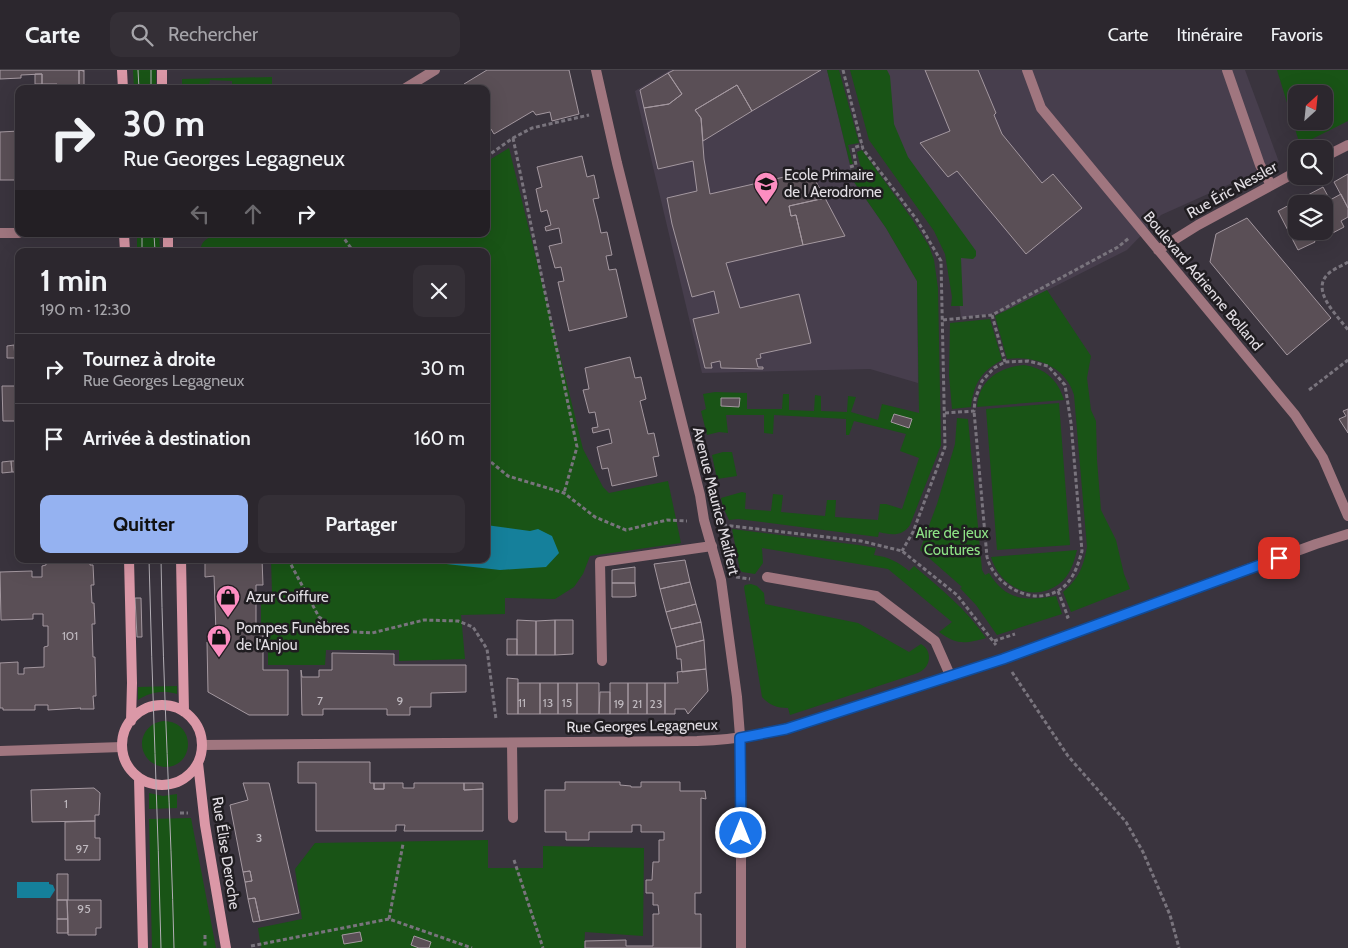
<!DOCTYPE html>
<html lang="fr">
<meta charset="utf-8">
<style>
:root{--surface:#2c272e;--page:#342f36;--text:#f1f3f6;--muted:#a6a5aa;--line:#48444a;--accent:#95b2f1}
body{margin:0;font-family:Cabin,sans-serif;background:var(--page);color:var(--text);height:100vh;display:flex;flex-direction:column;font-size:19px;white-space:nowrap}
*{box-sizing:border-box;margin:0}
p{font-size:16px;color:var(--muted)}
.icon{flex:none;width:28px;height:28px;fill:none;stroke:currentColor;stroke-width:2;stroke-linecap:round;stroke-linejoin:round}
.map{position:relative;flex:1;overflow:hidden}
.drawer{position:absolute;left:15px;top:178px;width:475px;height:315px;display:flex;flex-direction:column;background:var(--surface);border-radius:10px;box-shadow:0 5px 20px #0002,0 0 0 1px var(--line)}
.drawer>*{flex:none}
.guide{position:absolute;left:15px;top:15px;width:475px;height:152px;border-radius:10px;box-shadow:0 5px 20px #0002,0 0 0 1px var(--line);background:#2c272e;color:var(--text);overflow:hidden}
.needle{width:32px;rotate:27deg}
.fabs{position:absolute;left:1288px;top:15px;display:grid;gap:10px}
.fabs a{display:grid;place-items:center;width:45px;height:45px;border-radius:10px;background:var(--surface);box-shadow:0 5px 20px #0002,0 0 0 1px var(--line);font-size:25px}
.pin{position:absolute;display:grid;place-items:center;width:42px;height:42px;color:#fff;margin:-21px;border-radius:10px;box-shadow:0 2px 8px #0006}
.me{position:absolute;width:55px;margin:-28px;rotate:0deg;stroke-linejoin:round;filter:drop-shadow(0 0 4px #0008)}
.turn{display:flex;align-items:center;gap:18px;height:105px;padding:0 25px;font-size:22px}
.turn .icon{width:65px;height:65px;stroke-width:2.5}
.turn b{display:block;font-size:35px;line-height:42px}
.lanes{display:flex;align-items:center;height:48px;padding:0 25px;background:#0003;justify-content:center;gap:25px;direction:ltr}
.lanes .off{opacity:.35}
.round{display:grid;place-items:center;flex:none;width:52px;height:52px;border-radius:10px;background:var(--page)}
.headline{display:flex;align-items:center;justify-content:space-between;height:85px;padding:0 25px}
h1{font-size:30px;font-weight:800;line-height:38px}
.button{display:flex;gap:10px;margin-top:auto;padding:10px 25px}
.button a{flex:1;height:58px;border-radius:10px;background:var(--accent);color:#111;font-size:20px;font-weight:800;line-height:58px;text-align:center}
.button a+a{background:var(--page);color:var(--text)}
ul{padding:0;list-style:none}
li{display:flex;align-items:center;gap:15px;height:70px;padding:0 25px;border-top:1px solid var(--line)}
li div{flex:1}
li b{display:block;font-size:19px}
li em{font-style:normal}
header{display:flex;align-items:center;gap:30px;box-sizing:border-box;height:70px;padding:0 25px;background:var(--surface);border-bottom:1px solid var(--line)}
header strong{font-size:24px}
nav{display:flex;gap:28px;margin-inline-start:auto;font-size:18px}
.search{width:350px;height:45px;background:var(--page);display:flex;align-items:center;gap:12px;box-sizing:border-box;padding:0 18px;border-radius:10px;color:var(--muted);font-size:19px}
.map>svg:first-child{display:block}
.built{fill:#473e4d}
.green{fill:#195416;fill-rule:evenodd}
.water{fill:#15809b}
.building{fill:#5a4f56;stroke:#a498a0}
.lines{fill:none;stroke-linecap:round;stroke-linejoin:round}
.path{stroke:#79747d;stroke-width:3;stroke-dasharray:4 2.5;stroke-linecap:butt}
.lane{stroke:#a0767f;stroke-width:10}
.street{stroke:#a0767f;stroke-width:10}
.secondary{stroke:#db98a7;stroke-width:10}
.tram{stroke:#b2aeb5;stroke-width:1}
.route-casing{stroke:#114b97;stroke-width:12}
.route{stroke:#1a73e8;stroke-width:9}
.labels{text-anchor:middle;stroke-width:5;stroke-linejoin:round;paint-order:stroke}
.number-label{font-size:12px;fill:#c0bac0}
.poi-label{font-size:15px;fill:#e2dee4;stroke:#201d21;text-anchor:start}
.street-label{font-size:15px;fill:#e2dee4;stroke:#201d21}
.park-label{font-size:15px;fill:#8de285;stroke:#201d21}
</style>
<header>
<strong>Carte</strong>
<div class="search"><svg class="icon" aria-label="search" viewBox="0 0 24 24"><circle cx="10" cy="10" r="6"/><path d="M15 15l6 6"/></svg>Rechercher</div>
<nav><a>Carte</a><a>Itinéraire</a><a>Favoris</a></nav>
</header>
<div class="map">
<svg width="1348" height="878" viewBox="0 0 1348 878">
<rect width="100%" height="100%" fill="#3a343e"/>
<path class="built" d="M670,0h157l27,112 32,46 31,53 1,102 -48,-14 -168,4 -67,-282z
M865,0h380l34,92 -118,53 -34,35 -123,62 -43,6 -10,-90 -70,-98z"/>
<path class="green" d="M133,0h23v19h-22z
M827,0h12l20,73 -11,2 5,19h-3z
M850,0h37l3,6 4,48 14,33 68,94v5l-3,3 -12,-1 2,48h-12l1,-9 -7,-43 -11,-23 -65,-91z
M1277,0h71v51l-48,24zM1296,24h28v27h-28z
M272,7v12h-40v-8l-22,-1 -1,7 -15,-1v3h-12v-10z
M509,78l74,301 20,38 6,6 59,-12 13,62 -91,13 -7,18 -9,13 -19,12 -50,-1v16l-44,1 4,44 -66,2v-11h-73l-1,15h-57v-41l-7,-1v-31h11l-1,-33h215v-308h-285c-1,-10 6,-12 14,-17h271v-72z
M862,80l50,69 17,27 5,14 4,28 3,157 -31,80c-8,12 -19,10 -31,7l-1,5 -140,-18 -9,1 -6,-13 -2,-9 21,-6 4,1 -1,16 26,2 2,-17 10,1 -2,17 44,4 2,-16h9l-1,17 43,3 2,-16h6l16,5 17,-51 -19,-7 6,-17 -52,-13 -5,14h-3v-16l-72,-4 -1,19 -9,-1v-18h-38l2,18 -9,-1 -12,3 -6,-24 5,-2 -3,-15 12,-2 32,1v16h35l1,-15h6v16l25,1 1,-16 6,1v15l26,1 1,-16 8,1 -5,15 27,8 4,-16 37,9 -2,-132 -31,-53 -32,-46 -3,-11 10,-3 -4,-16z
M137,164h22l1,17h-23z
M1047,220l44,66 -4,22 4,32 5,11 1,39 4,50 15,30 8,34 6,15 -59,23 -8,-20c16,-14 20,-24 24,-45l-13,-152c-8,-29 -40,-40 -67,-36l-12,-43z
M990,249l12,41c-22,12 -28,24 -31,47l-19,2 -3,-34 1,-52z
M1024,295c21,3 34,15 40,35l-87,7c2,-27 22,-40 47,-42z
M1059,333l11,142 -73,5 -11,-141z
M957,348l11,1 14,151 3,5 4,-2c17,28 37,28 67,23l6,18 -65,21 -21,-30 -16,-17 2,-1 -42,-37 17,-46 18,-60z
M723,382h9l5,24 -20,3 -5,-24z
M732,459l126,16 18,3 -2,7c15,2 24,7 35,16l5,-5c27,23 51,42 72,72 -21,6 -29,7 -47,-6l13,-10 -64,-53 -126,-21 1,15 -8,11 -13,-2 -2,-2z
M1077,480c-3,12 -7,26 -18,34 -27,20 -60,2 -68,-27z
M751,514l6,2 7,7 1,11 93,19 51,29 12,-8c9,5 11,17 3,25 -4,4 -10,5 -15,7l-119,39 -2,-7c-11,0 -19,-3 -26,-11l-18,-110 1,-2z
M177,616v8c-14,-4 -27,-2 -39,6v-13z
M164,651c33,1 31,47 0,46 -7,-1 -13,-4 -17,-9 -12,-15 -1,-36 17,-37z
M149,723l14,3 14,-2v14l-28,1z
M191,748l25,130h-64l-3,-129z
M488,770v28h55v-22l101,2 -1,88 -58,-4 -1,16h-323l-3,-20 44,-9 -7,-50 20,-26z"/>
<path class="water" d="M486,455l44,6 8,-2 14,7 7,17 -13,14 -46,3 -98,-11h84z
M17,812h32v2l4,1 2,5 -5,8h-33z"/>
<path class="building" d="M0,0h84v1l-5,-1v18l-22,1v-5h-15v-10l-21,1v3l-21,1z
M79,0l5,1v18h-8l3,-1z
M487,0h82l10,44 -27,7 -2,-9 -14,3 -3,-4 -39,23 -3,-5 -5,3v-43h-19l-3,-5z
M674,0h147l-69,41 -15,-26 -42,25 6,8 3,41 6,35 100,-23 15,27 -36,8 2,10 5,-1 7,30 -77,18 14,45 59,-14 12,49 -51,11 1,4 -5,1 2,8h5v2l-42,-1 -1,-7 -9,2 1,5h-7l-12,-49 26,-6 -5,-22 -22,6 -20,-73 -5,-26 30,-7 -4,-30 -35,8 -14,-61 25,-4 13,-10 -14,-21z
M925,0h53l18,43 -2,2 8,19 40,49 11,-9 29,34 -56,46 -69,-83 -9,6 -28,-34 30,-12z
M668,3l14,21 -13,10 -25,4 -4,-18z
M35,4h7v10h-7z
M737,15l15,26 -49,30 -2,-23 -6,-8z
M19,61v49h-19v-48z
M582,86l5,21 7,-2 5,23 -6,1 5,20 3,14 6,-1 5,23 -6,1 3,14 7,-1 11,48 -58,14 -11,-49 6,-1 -3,-14 -6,1 -6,-22 13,-3 -3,-15 -13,3 -1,-4 6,-2 -4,-15 -6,2 -5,-23 6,-2 -5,-20z
M1348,104v34l-14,-26z
M1323,117l7,13 11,-6 7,14v9l-7,4 3,6 -17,9 -3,-6v-26h-14l-4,-8z
M825,128l20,38 -42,9 -7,-30 -5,1 -2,-10z
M1295,132l1,3v26h24l-8,5 3,6 -17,8 -20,-39z
M1247,148l84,100 -44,37 -77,-93 6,-28z
M14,275l1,13h-8v-12z
M630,287l5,21 6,-1 5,22 -6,2 8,33 6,-1 5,23 -6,1 4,19 -45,10 -4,-18 -6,1 -5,-22 15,-4 -3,-14 -16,4 -1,-5 6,-1 -3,-15 -6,1 -6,-23 6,-1 -4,-21z
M2,316h17v35h-16z
M721,328h19l-1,9 -18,-1z
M1348,339v24l-9,-14 7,-3 -3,-5z
M894,344l18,5 -3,9 -18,-6z
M11,391h8v11h-7z
M11,391l1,11 -10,1v-11z
M46,489h44v6h3l1,20h-3l1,18h2l1,21h-3l1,33h2l1,39h-3l1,13h-14l1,-1 -33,2v-5h-13v5h-32v-2h-3v-45l18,-1v12h6v-6l20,-1v-20l4,-1v-20h-5v-12h-10v5l-32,1 -1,-48 32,-1v6h10v-11l4,-1z
M205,489h57l1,26h-7v43h7v42h25v45h-39l-41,-23 -1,-50 9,-1v-8l-2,-57 -9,1z
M685,490l5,22 -30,7 -6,-25z
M635,497v16h-23v-13z
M690,512l6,22 -30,8 -6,-23z
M612,513h23l1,13 -6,1h-18z
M135,528h6l1,39h-5z
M696,534l5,18 -30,7 -5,-17z
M517,550l19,1v34h-19z
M555,550v35h-19v-34z
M555,550h18v34l-18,1z
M701,552l3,18 -28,7 -5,-18z
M507,569h10v16h-10z
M704,570l2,29 -24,3 -1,-13h-4l-1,-12z
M332,583l62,1v11h72v27l-35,1v14h-21v8h-23v-6h-64v6h-21l-1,-45 1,7h17v-7h13z
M706,599l2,22 -20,23 -3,-5h-10v5h-10v-31h13l-1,-11z
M507,608l11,1v35h-11z
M518,613h22v31h-22z
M540,613h18v31h-18z
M558,613h19v31h-19z
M577,613h22v31h-22z
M610,613h18v31h-18z
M628,613h19v31h-19z
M647,613h18v31h-18z
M600,622h10v22h-11z
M298,692h72v21h4v6h10v-6h19v5h11v-5h50v7l19,-1v42h-79l1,-6h-9v6h-80v-48h-18z
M565,712h55v3l11,1v1h10v-5h39v9h25l1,8 -5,-1v95h-6v21h6v34h-116v-7l41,-1v6h27v-32h6l-1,-9h-5v-12h-7v-13h6l1,-18h6v-22h5v-8h-23v-7h-9v7h-43v8h-23v-8h-21v-42h20z
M243,713h26l30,130 -39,8 -5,-23 -7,1 -3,-17 7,-1 -2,-10 -7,1 -13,-67 18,-5z
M374,713h10v6h-10z
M464,713h19v6l-19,1z
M94,718l6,5 -1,22h-4v6l-63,1 -1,-32z
M95,751v17h5v22h-35v-38z
M250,801l2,10 -7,1 -2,-10z
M57,804h11v26h-11z
M255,828l5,23 -7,1 -5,-23z
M57,830h10l1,19h-11z
M67,830h34v28h-5v7h-28z
M57,849h11v14h-11z
M360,862l2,9 -18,3 -2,-9z
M414,866l17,6 -2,6h-10l-8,-3z"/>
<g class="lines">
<path class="path" d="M843,0l20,79 54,71 24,41 4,186 -32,85 -11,19
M513,68l64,309 -13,46
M486,87l27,-19 19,-10 57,-13
M850,97l6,-2 -3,-17 9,-3
M341,164l12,17
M1348,192c-6,4 -15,7 -20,12 -18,17 10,42 20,56
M992,245l13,47
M943,250l49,-5 126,-68 11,-9
M1309,320l39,-30
M945,343l29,-2 1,-12 7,-18 12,-13 11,-6 23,-1 20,5 17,19 6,38 11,128c-4,14 -9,31 -23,39 -27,17 -65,-5 -72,-33l-13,-146
M486,388l22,18 56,17 31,24 31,13 41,-10 20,1
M723,455l138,16 41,10 55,44 39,50
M288,489l31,58 21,14 32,2 52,-13 34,1 15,6 14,22 9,70
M736,507l14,2
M1058,521l10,26 -2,1
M994,571l21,-7
M1012,602l56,84 58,66 17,30 27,63 9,33
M180,743h8
M514,790l29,88
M389,849l14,-75
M205,865v13
M251,876l138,-27 83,29"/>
<path class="lane" d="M1227,0l33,95 11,20
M0,163h19
M767,507l109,19 59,45 15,34
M602,591l-2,-99 112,-16
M512,673l1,75"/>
<path class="street" d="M596,0l21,93 83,332 4,25 17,60 16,117 4,52v199
M1027,0l14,38 254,307 28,43 25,58
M404,19l31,-19
M1324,87l24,-12
M1158,180l40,-25 98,-53
M202,675l495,-4c31,-1 59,-5 89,-12l217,-70 313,-115 32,-10
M0,681l122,-4"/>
<path class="secondary" d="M122,0l1,19
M162,0v19
M124,164l1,17
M168,181v-17
M129,489l3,124 -1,38
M181,489l3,153
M122 675a40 40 0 1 1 80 0a40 40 0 1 1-80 0Z
M198,693l7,62 21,123
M139,708l4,170"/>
<path class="tram" d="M138,0l1,19
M151,0v19
M142,164v17
M154,164l1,17
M149,489c3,130 9,259 12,389
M161,489c2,130 10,259 13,389"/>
</g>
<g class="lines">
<defs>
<path id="route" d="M741,763l-1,-95 46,-9 217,-70 276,-101"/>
</defs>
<use href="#route" class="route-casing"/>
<use href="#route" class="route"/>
</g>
<defs>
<symbol id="school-pin" viewBox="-11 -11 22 30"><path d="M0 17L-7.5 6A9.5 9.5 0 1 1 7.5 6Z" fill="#fd8ec1" stroke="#201d21"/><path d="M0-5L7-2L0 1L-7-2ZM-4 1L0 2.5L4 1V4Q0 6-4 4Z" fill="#111"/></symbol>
<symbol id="shop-pin" viewBox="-11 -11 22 30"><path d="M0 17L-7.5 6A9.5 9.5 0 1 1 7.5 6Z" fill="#fd8ec1" stroke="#201d21"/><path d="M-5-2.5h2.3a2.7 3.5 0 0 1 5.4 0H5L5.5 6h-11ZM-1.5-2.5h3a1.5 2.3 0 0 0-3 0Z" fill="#111"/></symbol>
</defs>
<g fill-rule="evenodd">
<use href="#school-pin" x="752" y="100" width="28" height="38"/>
<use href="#shop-pin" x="214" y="513" width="28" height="38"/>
<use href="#shop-pin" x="205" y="553" width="28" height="38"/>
</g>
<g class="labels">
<g class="number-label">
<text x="70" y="570">101</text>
<text x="320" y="635">7</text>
<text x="400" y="635">9</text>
<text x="522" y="637">11</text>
<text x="548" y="637">13</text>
<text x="567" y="637">15</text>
<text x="619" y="638">19</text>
<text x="637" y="638">21</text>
<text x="656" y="638">23</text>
<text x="66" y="738">1</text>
<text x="259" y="772">3</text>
<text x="82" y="783">97</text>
<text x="84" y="843">95</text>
</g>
<g class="poi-label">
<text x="784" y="110">Ecole Primaire<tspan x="784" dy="17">de l Aerodrome</tspan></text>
<text x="246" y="532">Azur Coiffure</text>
<text x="236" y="563">Pompes Funèbres<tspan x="236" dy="17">de l'Anjou</tspan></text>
</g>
<g class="street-label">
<text transform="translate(1232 120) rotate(-29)" y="5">Rue Éric Nessler</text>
<text transform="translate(1203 211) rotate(50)" y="5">Boulevard Adrienne Bolland</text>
<text transform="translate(716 431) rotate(76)" y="5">Avenue Maurice Mailfert</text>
<text transform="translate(642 656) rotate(-1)" y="5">Rue Georges Legagneux</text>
<text transform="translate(226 783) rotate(81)" y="5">Rue Élise Deroche</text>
</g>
<g class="park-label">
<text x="952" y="468">Aire de jeux<tspan x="952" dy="17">Coutures</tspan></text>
</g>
</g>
</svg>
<div class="fabs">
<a><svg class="needle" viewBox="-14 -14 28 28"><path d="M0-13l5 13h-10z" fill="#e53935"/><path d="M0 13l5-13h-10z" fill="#a6a5aa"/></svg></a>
<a><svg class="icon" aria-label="search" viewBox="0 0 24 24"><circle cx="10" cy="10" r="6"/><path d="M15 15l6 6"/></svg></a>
<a><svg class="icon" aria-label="layers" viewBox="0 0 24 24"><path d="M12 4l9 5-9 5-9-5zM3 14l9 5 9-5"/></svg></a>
</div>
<div class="pin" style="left:1279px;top:488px;background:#d93025"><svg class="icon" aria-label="arrive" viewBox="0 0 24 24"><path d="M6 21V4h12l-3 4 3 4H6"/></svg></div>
<svg class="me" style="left:741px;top:763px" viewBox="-20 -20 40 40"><circle r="17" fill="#1a73e8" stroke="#fff" stroke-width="3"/><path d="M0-11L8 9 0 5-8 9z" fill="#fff"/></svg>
<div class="guide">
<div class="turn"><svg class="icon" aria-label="right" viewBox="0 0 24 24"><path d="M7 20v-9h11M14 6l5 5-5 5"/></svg><div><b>30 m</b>Rue Georges Legagneux</div></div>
<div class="lanes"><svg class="icon off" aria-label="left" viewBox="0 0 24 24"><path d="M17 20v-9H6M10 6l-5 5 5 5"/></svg><svg class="icon off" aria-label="ahead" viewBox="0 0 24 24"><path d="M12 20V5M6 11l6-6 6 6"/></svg><svg class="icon" aria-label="right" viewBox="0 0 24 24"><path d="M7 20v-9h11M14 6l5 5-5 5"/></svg></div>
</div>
<section class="drawer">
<div class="headline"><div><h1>1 min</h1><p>190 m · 12:30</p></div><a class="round"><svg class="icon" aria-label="close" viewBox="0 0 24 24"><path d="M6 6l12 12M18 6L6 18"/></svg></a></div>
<ul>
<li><svg class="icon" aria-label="right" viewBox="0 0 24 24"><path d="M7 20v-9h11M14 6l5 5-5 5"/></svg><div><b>Tournez à droite</b><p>Rue Georges Legagneux</p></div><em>30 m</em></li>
<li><svg class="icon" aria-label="arrive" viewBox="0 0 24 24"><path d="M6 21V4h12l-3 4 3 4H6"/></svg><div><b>Arrivée à destination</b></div><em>160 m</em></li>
</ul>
<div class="button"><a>Quitter</a><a>Partager</a></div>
</section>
</div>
